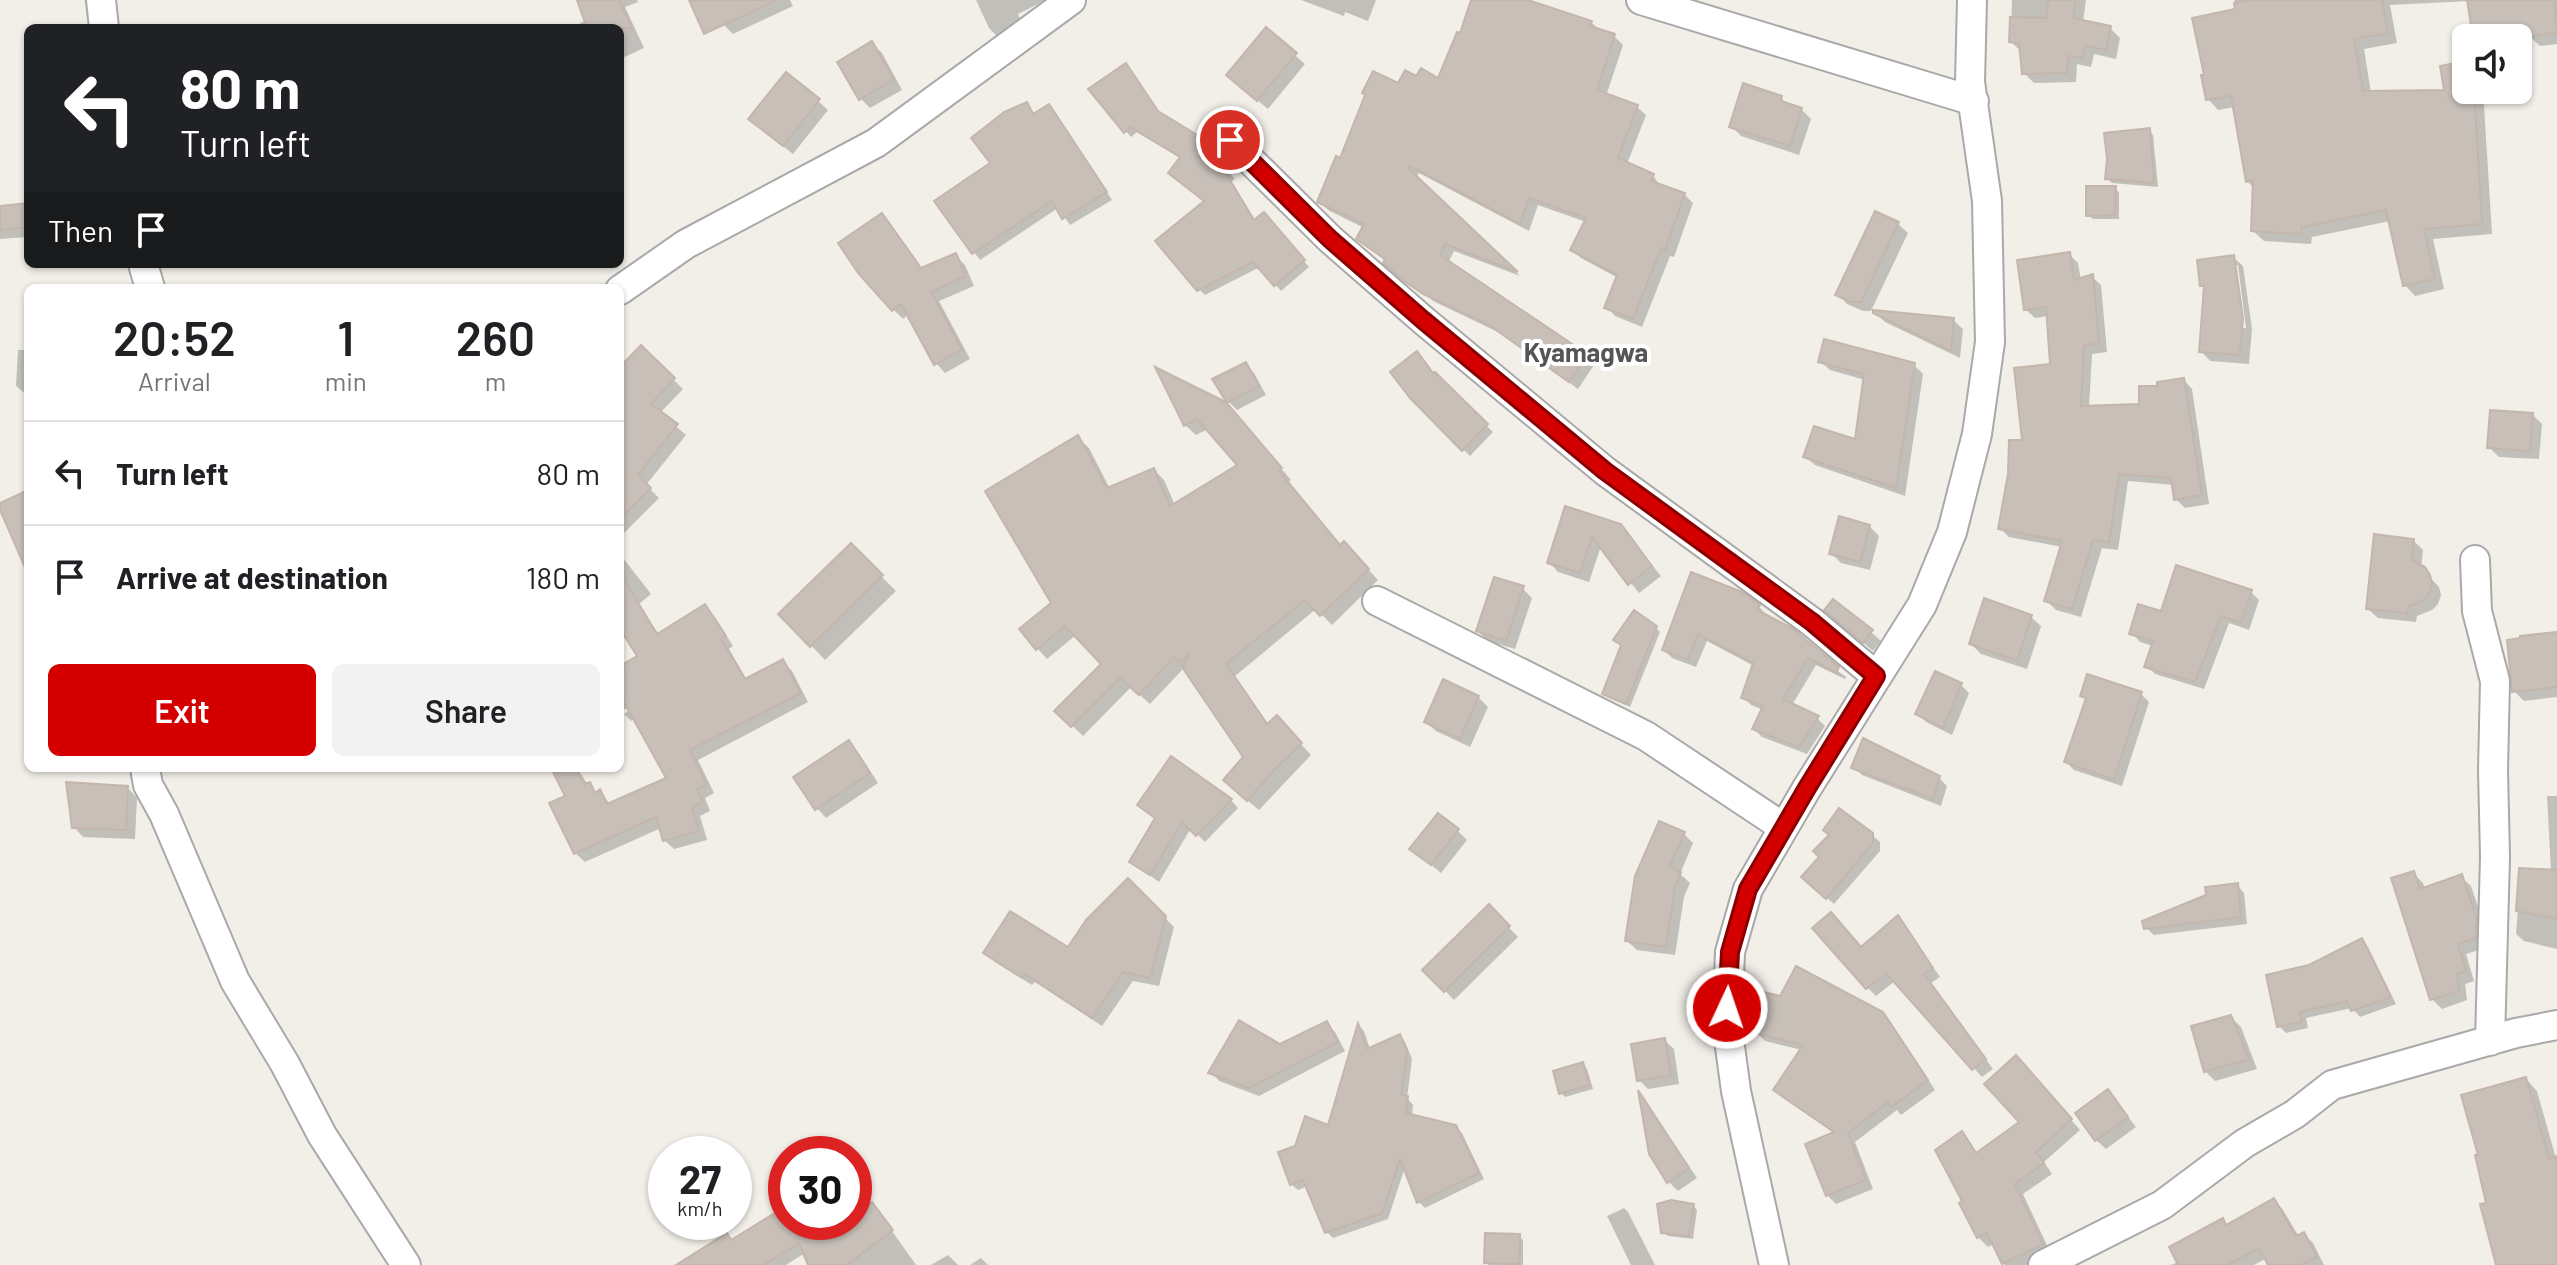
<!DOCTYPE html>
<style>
:root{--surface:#fff;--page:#f2f2f2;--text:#202124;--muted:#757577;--line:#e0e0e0;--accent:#d40000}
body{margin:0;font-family:Barlow,sans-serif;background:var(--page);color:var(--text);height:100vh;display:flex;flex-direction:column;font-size:30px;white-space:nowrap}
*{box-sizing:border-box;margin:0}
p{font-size:26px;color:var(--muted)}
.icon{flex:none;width:44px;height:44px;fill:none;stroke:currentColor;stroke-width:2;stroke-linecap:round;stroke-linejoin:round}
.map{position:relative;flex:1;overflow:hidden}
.side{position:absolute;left:24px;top:284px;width:600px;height:488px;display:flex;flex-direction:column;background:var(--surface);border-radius:12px;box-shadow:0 2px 6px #0004}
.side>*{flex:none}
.guide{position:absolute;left:24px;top:24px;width:600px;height:244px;border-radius:12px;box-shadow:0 2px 6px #0004;background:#202124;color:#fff;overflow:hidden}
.fabs{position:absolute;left:2452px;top:24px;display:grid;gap:16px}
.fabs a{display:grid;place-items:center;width:80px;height:80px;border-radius:12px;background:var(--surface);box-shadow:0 2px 6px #0004;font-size:40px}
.speed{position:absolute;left:648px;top:1136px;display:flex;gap:16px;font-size:40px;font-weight:700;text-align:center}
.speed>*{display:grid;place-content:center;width:104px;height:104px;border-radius:50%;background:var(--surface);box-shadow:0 2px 6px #0004;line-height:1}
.speed small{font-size:20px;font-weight:400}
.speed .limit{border:12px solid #d22;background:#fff;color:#111}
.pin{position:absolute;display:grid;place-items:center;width:68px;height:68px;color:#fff;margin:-34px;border:4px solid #fff;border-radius:50%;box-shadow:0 2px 8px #0007}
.me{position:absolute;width:88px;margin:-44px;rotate:3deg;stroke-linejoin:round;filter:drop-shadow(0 0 6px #0008)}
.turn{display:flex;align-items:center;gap:28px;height:168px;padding:0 24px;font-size:36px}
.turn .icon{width:104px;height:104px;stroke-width:2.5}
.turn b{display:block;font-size:56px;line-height:68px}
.then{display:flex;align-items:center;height:76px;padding:0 24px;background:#0003;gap:16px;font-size:30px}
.eta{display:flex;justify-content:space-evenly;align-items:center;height:136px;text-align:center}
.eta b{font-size:48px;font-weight:600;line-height:56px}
.cta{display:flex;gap:16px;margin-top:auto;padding:16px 24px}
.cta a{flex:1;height:92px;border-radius:12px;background:var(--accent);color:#fff;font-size:32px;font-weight:600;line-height:92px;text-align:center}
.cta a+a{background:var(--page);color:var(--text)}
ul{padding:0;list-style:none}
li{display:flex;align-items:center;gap:24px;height:104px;padding:0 24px;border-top:2px solid var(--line)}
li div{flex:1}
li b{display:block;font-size:30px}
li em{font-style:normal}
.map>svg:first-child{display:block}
.shadow{fill:#0003;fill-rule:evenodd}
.building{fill:#c7bfb8;stroke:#c4b6ab;stroke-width:2}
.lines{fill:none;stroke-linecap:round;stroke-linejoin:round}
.street-casing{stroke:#a9a9a9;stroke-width:32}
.street{stroke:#fff;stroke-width:28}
.route-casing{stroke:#8a0000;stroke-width:20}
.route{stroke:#d40000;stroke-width:14}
.labels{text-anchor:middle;stroke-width:8;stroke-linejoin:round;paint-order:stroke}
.quarter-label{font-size:26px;font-weight:bold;fill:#555;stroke:#fff}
</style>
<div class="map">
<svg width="2557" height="1265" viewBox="0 0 2557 1265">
<rect width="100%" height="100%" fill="#f2efe9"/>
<path class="shadow" d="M579,0h58l1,2 -13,5 19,41 -24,11v-31h-40l-1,-4 7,-4z
M713,0h77l3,6 -60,28 -9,-9z
M976,0h70l-28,14 4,10 -21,16 -12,-12z
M1301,0h75l-8,21 -23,-9 -1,4z
M1473,0h45l73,22 9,9 14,5 9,9 -17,51 31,11 9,8 -19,49 26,11 7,11 24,8 9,9 -19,54 -4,-1 -28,71 -27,-11 -8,-9 11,-29 -37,-20 -9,-8 14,-28 -48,-17 -9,26 -110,-58 -3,5 104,98 -66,-25 -6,12 138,93 8,9 -16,24 -78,-56 -67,-32 -75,-63 6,-10 -36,-18 -9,-9 22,-41 57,-75 19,-7 22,3 22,-45z
M2012,0h74l-3,22 27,6 10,10 -4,21 -22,-5 -3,13 -14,-3 -1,18 -42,1 -10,-10 -2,-21 -11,-10z
M2234,0h323v44l-17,2 -11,-10 -54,2 -6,-37 -79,4 7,38 -33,6 7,44 75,-1 20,-29v27h17l9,144 -59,5 11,50 -29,7 -10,-11 -15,-64 -78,16 -1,7 -47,-3 -11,-10 2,-42 -8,-8 -12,-74 -17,3 -10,-11 31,-89z
M1266,30l39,34 -37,45 -30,-25z
M872,44l10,9 20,37 -32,18 -10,-10z
M2518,52l3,21 -3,1z
M1091,90l70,25 50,31 6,5 -3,4 21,24 -4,3 25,40 14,-1 39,46 -28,24 -21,-24 -55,28 -6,-6 7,-88 -25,-43 -44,-26 -6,5z
M1781,98l7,7 13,4 10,10 -12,36 -58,-19 -10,-10z
M818,101l10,9 -35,44 -33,-26z
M1026,104l9,11 14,-9 7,7 56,87 -42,25 -12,-17 -78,52 -43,-58 56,-39z
M2149,130l4,5 5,52 -46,-4 -5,-5 2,-19z
M2115,188l4,5v26h-26l-5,-4z
M28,205v32l-28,2v-31z
M1876,214l22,10 10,9 -37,78h-8l-16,-7 -9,-10z
M882,215l40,55 33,-15 10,10 9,21 -35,15 31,58 -25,14 -9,-10 -27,-49 -6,5 -10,-10z
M2069,254l9,9 3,17 11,-3 9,8 6,67 -15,2 -3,54 52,-2 19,-18 24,-8 8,9 17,115 -24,4 -9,-9 -2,-14 -46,-4 -10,69 -16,-2 -21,69 -25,-7 -9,-9 15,-54 -53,-10 -9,-9 25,-86 28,-76 -5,-50 -13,2 -9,-8z
M2233,257l10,9 9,63 -3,35 -39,-3 -9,-10 5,-63 -4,-3zM2233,265h5l8,63h-4z
M1875,312l78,8 10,9 -3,29 -75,-36z
M641,348l42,41 -23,24 26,22 -40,50 13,13 -39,39v-167z
M18,350h10v46l-12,-10z
M1820,361l94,4 9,9 -18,122 -90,-31 -10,-9 51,-14 9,-62 -35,-10z
M1246,364l8,9 12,22 -29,15 -9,-9z
M1159,372l77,43 55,65 -3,2 53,65 13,7 24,26 -46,45 -16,-16 -81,67 34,49 8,-7 34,37 -52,55 -23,-19 9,-34 -61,-89 -34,36 -19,-17 -48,49 -26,-25 47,-47 -28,-29 -29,24 -10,-11 17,-45 24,-165 11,10 21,41 44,-19 10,10 11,25 65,-39 -32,-37 -12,6 -11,-10z
M1435,375l58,57 -23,24 -59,-59z
M2532,414l10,10 -3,35 -40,-2 -10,-10z
M1566,509l54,17 41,50 -22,17 -38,-47 -12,36 -31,-10 -9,-10z
M1869,526l10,10 -9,34 -29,-7 -10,-10z
M2414,541l9,9 -2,18 18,19 2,8 -3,9 -6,6 -15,6 -1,6 -38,-4 -10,-9z
M851,546l45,45 -71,69 -44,-46z
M620,554l31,40 -12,10 20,31 46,-29 9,10 19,30 -4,3 18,31 36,-18 9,9 16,31 -110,58 16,33 -9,5 5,13 -10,5 7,24 -33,9 -10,-9 -3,-12 -76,34 -10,-9 -7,-57 -15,-28h24l11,17 10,8 2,-1 11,13 58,-26 -34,-61 -4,3 -7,-7 13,-9 -2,-3 -13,9 -2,-3v-39l20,-13 -20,-31z
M1692,575l67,32 8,8 -2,2 81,60 -1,2 -29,-14 -24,40 25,13 8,8 -18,28 -45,-17 -8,-8 9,-19 -12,-5 -8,-8 11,-31 -47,-25 -11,26 -24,-9 -8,-8z
M1522,588l10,10 -17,51 -27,-8 -10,-10z
M2251,592l8,8 -10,30 -20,-7 -25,66 -49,-15 -8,-8 6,-20 -13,-4 -8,-9 30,-19z
M2031,617l10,9 -14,43 -46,-15 -10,-10z
M1836,619l35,13 10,9 -8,10z
M1656,628l4,4 -30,75 -21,-9 -4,-4z
M2557,634v63l-33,4 -10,-10 8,-51z
M1961,685l8,8 -17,42 -26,-13 -8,-9z
M2141,694l8,8 -27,84 -48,-16 -8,-8 21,-61 -5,-5z
M1478,697l10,10 -18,40 -34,-16 -10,-9z
M848,743l10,9 20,31 -52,35 -9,-10z
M1854,767l84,10 9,9 -6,20 -79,-31z
M128,788l9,10 -2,41 -52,-2 -9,-10z
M2547,796h10v153l-33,-8 -8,-7 5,-64 30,2z
M1231,800l7,8 -33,34 -14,-14 -32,54 -28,-21 26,-42 -17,-14z
M1458,831l9,9 -26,33 -29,-24z
M1684,834l9,9 -13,31 10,9 -6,14 -9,58 -38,-5 -10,-9z
M1872,835l8,7v9l-46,53 -23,-20z
M2413,873l10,10 2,7 36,-13 10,9 14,42v20l-19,6 8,27 -9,3 2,16 -25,9 -10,-10z
M1128,881l46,46 -15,59 -26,-5 -31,45 -67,-44 -3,3 -37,-23 -9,-9 83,-3z
M2237,885l7,8 3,31 -93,11 -8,-7z
M1489,907l29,30 -64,63 -29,-30z
M1898,918l42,59 -9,6 62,86 -11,8 -87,-96 -19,15 -9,-9 -5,-38z
M2361,940l7,7 28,57 -36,13 -8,-9 -46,10 2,10 -22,5 -7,-7 30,-59z
M1882,1014l9,9 44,67 -34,25 -4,-5 -42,32 18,47 -37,15 -9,-9 8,-61 -59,-44 26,-40 -37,-9 -9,-9z
M2231,1017l10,10 16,42 -42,12 -10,-10z
M1326,1023l9,9 10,19 -86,45 -40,-15 -8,-9 69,-26z
M1359,1026l5,5 6,18 29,-13 6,6 7,17 -5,39 6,7 -1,11 43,11 7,6 22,46 -59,29 -6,-6 -14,-35 -17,52 -55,19 -6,-6 -19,-46 -10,4 -7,-6 5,-37 33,-20z
M1664,1040l10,9 5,35 -31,5 -9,-9z
M1583,1064l4,5 6,20 -28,8 -4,-4z
M2025,1067l55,63 -36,32 8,12 -29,20 28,60 -23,11h-23l-11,-21 -6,3 -10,-10 -13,-35 -3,-69 16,21 44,-31z
M2526,1079l11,12 20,71v103h-59l-18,-109z
M2108,1091l28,36 -30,22 -10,-9z
M1641,1096l56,82 -19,13 -9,-9z
M786,1197v25h68v-4l26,-4 36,51h-105l-6,-12 -19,12h-106l47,-29 6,6 51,-33 -4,-8z
M2274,1200l9,10 16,27 5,-3 9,9 11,22h-54l-3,-7 -13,7h-84l9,-3 44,-41 5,5z
M1693,1205l4,5 -4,29 -25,-3 -5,-4z
M1624,1208l4,4 27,53h-24l-24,-49z
M1519,1236l4,4v25h-34l-3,-3z
M948,1255l10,10h-27z
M981,1258l7,7h-18z"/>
<path class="building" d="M577,0h42l13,28h-45z
M689,0h88l-73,34z
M1471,0h57l64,21 -2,5 25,8 -18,56 41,15 -20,53 36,16 -3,7 34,12 -20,57 -4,-2 -28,71 -29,-11 13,-33 -47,-25 16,-32 -57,-20 -9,26 -110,-58 -2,2 110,104 -73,-28 -5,11 147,99 -18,28 -80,-57 -66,-31 -19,-13 -21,-18 2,-4 -29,-20 8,-15 -47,-22 19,-46 4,2 25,-63 -3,-2 11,-22 25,12 7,-13 11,6 5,-8 17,10 19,-46 3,1z
M2049,0h27l-3,18 38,8 -5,24 -21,-4 -3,12 -14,-2 -1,17 -45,1 -3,-31 -10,-1 1,-25 36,1z
M2249,0h133l6,33 -34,6 9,52 81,-1 -4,-24 26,-5v29h8l8,134 -58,5 11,50 -32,7 -17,-76 -84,17 -1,7 -50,-3 2,-51 -7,2 -15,-86 -25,4 -5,-25h3l-12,-57 43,-9 -1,-6z
M2467,0h88l2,32 -38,6h-46z
M1266,27l31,26 -40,48 -31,-26z
M872,41l22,38 -35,21 -22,-38z
M1126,63l32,48 54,33 -2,4 21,25 -4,2 27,45 10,-8 41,48 -31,26 -21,-24 -56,29 -42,-50 49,-40 -36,-28 12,-16 -50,-30 -6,6 -36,-44z
M786,72l34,27 -37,47 -35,-27z
M1743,83l39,13 -1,5 21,7 -12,38 -61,-19z
M1027,102l6,12 16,-10 58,88 -45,27 -10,-18 -80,53 -38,-53 56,-38 -19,-25 33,-26z
M2150,128l4,55 -49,-4 2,-20 -3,-26z
M2086,186h30l-1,29 -29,1z
M28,203v24l-28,3v-24z
M1875,211l24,11 -38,80h-10l-16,-7z
M882,213l39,55 35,-15 10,23 -35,16 31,57 -28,16 -33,-61 -9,7 -34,-38 -20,-30z
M2070,252l4,28 19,-6 6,70 -15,1 -3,61 58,-2v-18h18v-4l27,-4 18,117 -28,5 -3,-22 -52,-4 -10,68 -16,-2 -21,69 -28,-8 18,-60 -64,-12 10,-55 1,-34h13l-8,-72 36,-4 -4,-57 -22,3 -7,-50z
M2234,255l9,63 -3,37 -41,-3 5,-66h-4l-3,-26z
M1873,310l81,8 -3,33 -78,-38z
M1824,339l91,24 -19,125 -93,-31 11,-31 41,13 9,-65 -46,-12z
M641,345l34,33 -24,26 27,20 -40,51 13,13 -31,31v-152z
M1417,351l16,22 2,-1 53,52 -26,27 -52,-53 -20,-26z
M1246,362l13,24 -32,17 -15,-24z
M1155,367l71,35 56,66 -3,3 61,74 4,-4 25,28 -49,47 -15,-16 -79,64 41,60 10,-9 25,28 -30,29 -25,29 -24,-21 20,-23 -61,-90 7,-13 -10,9 -5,-6 -35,38 -19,-17 -49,49 -17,-16 47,-47 -36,-38 -29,24 -17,-21 32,-26 -66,-112 93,-56 29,53 47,-20 16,38 67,-41 -40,-46 -13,7z
M2490,410l43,3 -3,38 -43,-3z
M28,490v84l-28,-64v-7z
M1565,506l56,18 31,42 -24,19 -36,-48 -12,36 -33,-10z
M1839,516l31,9 -10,37 -31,-8z
M2374,534l40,5 -2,21 13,7 5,8 2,9 -3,10 -7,7 -14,6 -1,6 -41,-4z
M851,543l32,32 -73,72 -32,-33z
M2176,565l76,25 -11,33 -20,-7 -26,66 -51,-15 9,-26 -24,-7 9,-30 23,7z
M1691,572l51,20 18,13 -3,5 35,18 47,39 -3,6 -28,-15 -25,41 36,17 -20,31 -47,-18 11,-23 -22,-8 12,-35 -55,-29 -10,26 -26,-10z
M620,573l37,61 48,-30 21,32 -5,3 24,40 38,-20 18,34 -111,57 17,34 -10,5 6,12 -11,6 7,24 -36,10 -7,-24 -82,37 -25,-51 16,-7 -14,-28h24l10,16 5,-2 5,11 5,-4 7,15 59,-26 -46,-83v-29l17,-10 -17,-27z
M1494,577l30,9 -18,55 -30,-10z
M1984,598l48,17 -15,46 -48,-17z
M1833,599l40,31 -10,13 -39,-33z
M1634,610l23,16 -31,78 -24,-10 19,-49 -8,-5z
M2557,632v55l-45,5 -5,-52 13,-2v-2z
M1935,671l27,12 -19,45 -28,-14z
M2087,674l55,18 -28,88 -50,-18 22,-64 -6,-2z
M1443,679l36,17 -19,43 -36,-17z
M1863,738l77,38 -7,23 -82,-31z
M849,740l21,33 -55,37 -22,-33z
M1171,756l61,43 -36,37 -14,-14 -32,53 -21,-13 26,-44 -18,-13z
M66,782l62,4 -2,44 -54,-2z
M1839,808l34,25v10l-47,56 -25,-22 18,-20 -6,-6 16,-16 -6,-5z
M1438,813l21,16 -28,36 -22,-16z
M1659,821l26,11 -16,35 12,5 -6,14 -9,61 -41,-6 10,-65z
M2519,868l38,2v49l-41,-8z
M2414,871l6,18 42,-15 14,43v21l-18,6 8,27 -9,3 2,17 -29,9 -39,-122z
M1128,878l38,38 -16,62 -27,-6 -31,46 -67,-44 -3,4 -39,-25 27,-42 58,36 18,-27z
M2238,883l3,34 -97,12 -2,-8 64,-26 -1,-8z
M1489,904l21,22 -66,66 -22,-22z
M1831,912l30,35 37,-32 35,53 -9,6 62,85 -14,11 -86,-97 -20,16 -54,-61z
M2362,938l29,59 -40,14 -4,-10 -47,11 2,10 -25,5 -11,-52 43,-10z
M1796,966l87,46 45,68 -37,27 -3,-5 -40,31 18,47 -40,16 -21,-52 29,-12 -61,-42 30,-45 -49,-12 10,-41 16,4z
M2231,1015l18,44 -45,13 -13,-46z
M1239,1020l41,24 47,-23 11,21 -89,46 -41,-15z
M1358,1023l9,26 33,-15 7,17 -6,44 7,1 -2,17 50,12 23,48 -62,30 -17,-44 -18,54 -57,20 -22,-53 -13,5 -12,-33 17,-6 10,-30 23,9z
M1665,1038l6,37 -34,6 -6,-37z
M2016,1055l56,64 -36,33 8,11 -29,21 28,60 -41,20 -15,-31 -10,5 -18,-35 3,-2 -27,-51 27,-19 14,22 43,-31 -35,-38z
M1583,1062l7,23 -31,9 -6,-23z
M2526,1077l23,82 8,-3v109h-61l-16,-61 6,-1 -11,-48h3l-17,-60z
M2108,1089l20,28 -33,24 -20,-28z
M1638,1090l51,78 -22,15 -18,-29z
M2274,1198l22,38 8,-4 13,25 -16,8h-33l-9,-17 -31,17h-50l-9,-18 54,-29 3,7z
M1671,1200l23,4 -5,32 -28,-3 -4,-29z
M872,1202l21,28 -46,35h-39l-9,-22 -35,22h-88l51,-32 4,7 55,-34v16h68v-6z
M1485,1233l35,1 -1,30 -35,-1z"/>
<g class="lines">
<defs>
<path id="street" d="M101,0l3,28
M1641,0l333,101
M1230,140l100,99 93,81 182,151 207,151 64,54
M143,264l7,24
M620,290l66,-46 190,-101 195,-143
M2475,560l2,51 18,70 -2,89 2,87 -5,184
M1377,601l269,135 137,91
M145,768l3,17 16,29 71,167 50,83 37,71 84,130
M1774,1265l-38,-174 -9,-66 3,-73 18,-63 59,-101 115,-183 30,-73 25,-98 13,-92 -3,-141 -17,-119 2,-82
M2043,1265l119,-60 83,-62 50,-29 37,-29 184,-52 41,-8"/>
</defs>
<use href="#street" class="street-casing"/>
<use href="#street" class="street"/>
</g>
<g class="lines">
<defs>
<path id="route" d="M1230,140l100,99 93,81 182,151 207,151 64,54 -69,112 -59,101 -18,63 -3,56"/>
</defs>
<use href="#route" class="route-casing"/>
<use href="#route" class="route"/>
</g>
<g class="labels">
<g class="quarter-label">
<text x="1586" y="362">Kyamagwa</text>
</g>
</g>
</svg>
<div class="fabs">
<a><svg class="icon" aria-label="sound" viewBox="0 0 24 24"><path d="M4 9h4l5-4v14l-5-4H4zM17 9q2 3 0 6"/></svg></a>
</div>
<div class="speed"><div>27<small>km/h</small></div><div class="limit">30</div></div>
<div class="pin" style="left:1230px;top:140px;background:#d93025"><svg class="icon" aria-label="arrive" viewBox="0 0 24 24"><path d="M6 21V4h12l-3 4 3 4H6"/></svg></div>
<svg class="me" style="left:1727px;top:1008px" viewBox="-20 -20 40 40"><circle r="17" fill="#d40000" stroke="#fff" stroke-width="3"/><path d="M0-11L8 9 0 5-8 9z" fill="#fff"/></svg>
<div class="guide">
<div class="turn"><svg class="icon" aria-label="left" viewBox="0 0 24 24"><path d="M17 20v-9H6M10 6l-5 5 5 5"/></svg><div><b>80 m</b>Turn left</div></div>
<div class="then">Then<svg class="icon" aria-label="arrive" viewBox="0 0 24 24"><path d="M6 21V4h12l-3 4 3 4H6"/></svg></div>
</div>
<section class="side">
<div class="eta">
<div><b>20:52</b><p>Arrival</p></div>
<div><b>1</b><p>min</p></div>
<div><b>260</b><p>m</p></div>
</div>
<ul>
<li><svg class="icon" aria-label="left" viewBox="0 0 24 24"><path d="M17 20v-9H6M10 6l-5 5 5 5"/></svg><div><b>Turn left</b></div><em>80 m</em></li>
<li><svg class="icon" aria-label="arrive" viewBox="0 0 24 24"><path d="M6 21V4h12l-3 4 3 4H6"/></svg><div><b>Arrive at destination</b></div><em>180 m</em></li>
</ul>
<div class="cta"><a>Exit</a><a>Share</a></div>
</section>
</div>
